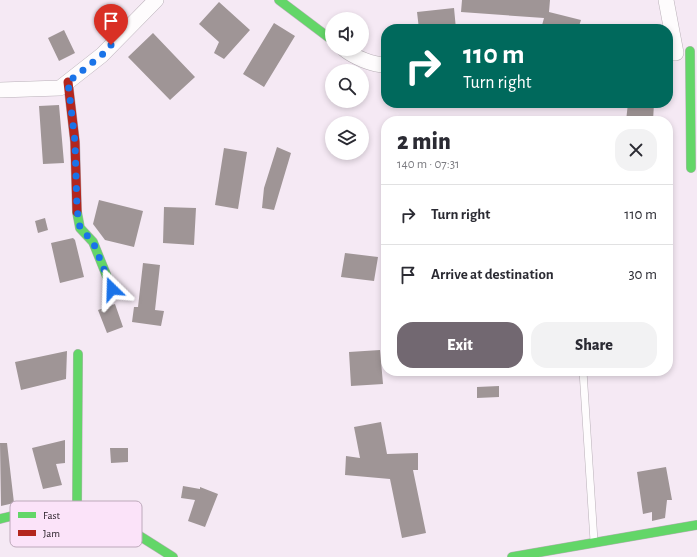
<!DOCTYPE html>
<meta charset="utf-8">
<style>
:root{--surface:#fff;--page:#f2f2f3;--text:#2b2b33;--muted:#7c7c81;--line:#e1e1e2;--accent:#726871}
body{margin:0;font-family:"Alegreya Sans",sans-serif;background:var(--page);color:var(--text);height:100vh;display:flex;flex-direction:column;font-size:15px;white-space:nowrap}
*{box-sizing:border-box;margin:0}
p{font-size:13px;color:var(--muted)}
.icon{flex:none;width:22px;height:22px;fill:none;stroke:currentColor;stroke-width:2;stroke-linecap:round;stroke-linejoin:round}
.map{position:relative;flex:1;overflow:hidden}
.side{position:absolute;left:381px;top:116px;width:292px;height:260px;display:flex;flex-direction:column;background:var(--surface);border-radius:16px;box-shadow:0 2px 6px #0003}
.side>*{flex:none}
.guide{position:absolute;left:381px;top:24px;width:292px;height:84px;border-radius:16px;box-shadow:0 2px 6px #0003;background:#00695c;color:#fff;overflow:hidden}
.buttons{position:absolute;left:325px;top:12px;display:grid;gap:8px}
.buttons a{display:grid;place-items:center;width:44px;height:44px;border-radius:50%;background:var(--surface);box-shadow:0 2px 6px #0003;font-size:20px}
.pin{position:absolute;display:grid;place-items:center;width:34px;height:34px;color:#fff;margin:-41px -17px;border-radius:50% 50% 50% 0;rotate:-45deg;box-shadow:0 0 4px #0007}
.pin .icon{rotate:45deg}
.me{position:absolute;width:44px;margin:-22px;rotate:338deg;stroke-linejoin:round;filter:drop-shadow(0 0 3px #0008)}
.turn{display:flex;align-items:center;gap:14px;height:84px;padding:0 16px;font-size:18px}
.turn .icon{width:52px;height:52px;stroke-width:2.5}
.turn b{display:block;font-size:28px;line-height:34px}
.round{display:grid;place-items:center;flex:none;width:42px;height:42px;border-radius:16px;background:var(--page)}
.head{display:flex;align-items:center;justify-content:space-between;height:68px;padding:0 16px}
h1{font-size:24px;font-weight:800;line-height:30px}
.primary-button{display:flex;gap:8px;margin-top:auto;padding:8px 16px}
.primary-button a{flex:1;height:46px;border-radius:16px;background:var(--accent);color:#fff;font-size:16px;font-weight:800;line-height:46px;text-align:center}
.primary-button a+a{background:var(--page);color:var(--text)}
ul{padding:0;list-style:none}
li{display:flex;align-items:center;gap:12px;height:60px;padding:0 16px;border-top:1px solid var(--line)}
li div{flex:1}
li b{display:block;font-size:15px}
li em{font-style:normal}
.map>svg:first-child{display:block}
.building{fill:#9f9596}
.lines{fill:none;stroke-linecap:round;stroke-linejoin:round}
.lane-casing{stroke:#b9b0b8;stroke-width:8}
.street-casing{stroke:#b9b0b8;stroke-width:16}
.fast-casing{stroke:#b9b0b8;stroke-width:10}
.jam-casing{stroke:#b9b0b8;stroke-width:10}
.lane{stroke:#fefcfd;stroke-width:7}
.street{stroke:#fefcfd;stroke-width:15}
.fast{stroke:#63d668;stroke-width:9}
.jam{stroke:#b3261e;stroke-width:9}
.route{stroke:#1a73e8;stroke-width:7;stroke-dasharray:0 12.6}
.key{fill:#fbe3f9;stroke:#bda9bb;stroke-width:1}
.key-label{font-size:11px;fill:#2c232b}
</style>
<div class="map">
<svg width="697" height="557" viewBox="0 0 697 557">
<rect width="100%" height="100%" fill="#f5e9f4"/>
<path class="building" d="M462,0h88l-1,12 32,8 -3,9h-37l3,-11 -83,-6z
M219,2l31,28 -26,29 -10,-6 5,-11 -20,-18z
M454,8l2,21h-37l-2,-17z
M274,23l21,13 -31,51 -21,-13z
M64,30l11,23 -16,8 -11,-23z
M153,33l42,44 -25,23 -42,-43z
M628,103h26l-1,18h-27z
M59,105l5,58 -21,1 -4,-58z
M277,147l14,6 -17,57 -12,-2 2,-20z
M224,148l23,4 -9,57 -23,-4z
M99,200l44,11 -9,36 -29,-7 -12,-16z
M164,207l32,1 -2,37 -31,-2z
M45,218l3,12 -10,3 -3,-12z
M73,238l2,2 9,37 -24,6 -9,-40z
M345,253l33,4 -4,24 -33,-4z
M143,263l17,2 -5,45 9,1 -3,15 -29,-4 2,-15h4z
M115,304l8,23 -16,6 -9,-23z
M380,350l3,34 -32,2 -2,-34z
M67,351l-1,28 -45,11 -6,-28z
M499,386v11l-22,1v-11z
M381,422l6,32 31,-1v17h-5l13,63 -24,5 -12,-59 -45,-4 1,-19 14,2 -6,-31z
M65,440v23l-9,1 6,21 -19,4 -11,-41z
M0,443h7l7,60 -13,3z
M110,448h18v14l-17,1z
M666,467l6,33h-5l-2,18 -13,3v-9l-9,2 -6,-42z
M183,486l17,3v-2l18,7 -13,33 -17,-6 7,-21 -14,-2z"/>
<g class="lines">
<defs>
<path id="lane" d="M583,371l11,170"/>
<path id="street" d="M666,0l10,53
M344,49c10,8 28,16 42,16
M0,90l60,-2 42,-33 54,-55"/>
<path id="fast" d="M279,0l53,40
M690,51l1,117
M77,212l3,16 13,14 19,47
M77,508l1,-154
M0,519c24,-6 50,-14 75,-11 33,4 70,32 98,49
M512,557l185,-32"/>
<path id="jam" d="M68,82l7,60 2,70"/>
</defs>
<use href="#lane" class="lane-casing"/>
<use href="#street" class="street-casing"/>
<use href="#fast" class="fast-casing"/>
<use href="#jam" class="jam-casing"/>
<use href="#lane" class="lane"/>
<use href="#street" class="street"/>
<use href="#fast" class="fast"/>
<use href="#jam" class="jam"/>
</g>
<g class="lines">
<path class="route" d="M111,45l-9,10 -34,27 7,60 2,67 3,19 13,14 19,47"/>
</g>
<rect x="10" y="501" width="132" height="46" rx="6" class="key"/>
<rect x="18" y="512" width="18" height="6" fill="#63d668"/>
<rect x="18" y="530" width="18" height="6" fill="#b3261e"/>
<g class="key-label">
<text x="43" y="519">Fast</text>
<text x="43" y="537">Jam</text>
</g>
</svg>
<div class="buttons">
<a><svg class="icon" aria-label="sound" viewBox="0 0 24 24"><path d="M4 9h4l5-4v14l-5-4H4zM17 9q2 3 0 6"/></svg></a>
<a><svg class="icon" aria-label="search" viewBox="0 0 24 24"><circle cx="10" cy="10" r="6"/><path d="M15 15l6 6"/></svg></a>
<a><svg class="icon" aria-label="layers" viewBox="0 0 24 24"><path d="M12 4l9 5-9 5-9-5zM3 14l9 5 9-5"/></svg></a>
</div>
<div class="pin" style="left:111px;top:45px;background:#d93025"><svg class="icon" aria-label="arrive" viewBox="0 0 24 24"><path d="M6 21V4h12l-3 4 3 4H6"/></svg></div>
<svg class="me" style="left:112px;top:289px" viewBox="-20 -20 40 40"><path d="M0-17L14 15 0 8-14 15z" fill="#1a73e8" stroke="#fff" stroke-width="4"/></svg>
<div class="guide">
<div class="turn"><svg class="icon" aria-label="right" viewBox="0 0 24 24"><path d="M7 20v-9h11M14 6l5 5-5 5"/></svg><div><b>110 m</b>Turn right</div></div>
</div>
<section class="side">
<div class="head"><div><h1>2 min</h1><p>140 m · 07:31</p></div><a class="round"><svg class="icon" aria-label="close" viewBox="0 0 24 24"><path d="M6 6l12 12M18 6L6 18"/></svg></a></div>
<ul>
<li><svg class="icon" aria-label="right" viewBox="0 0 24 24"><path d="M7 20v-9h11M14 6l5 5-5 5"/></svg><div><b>Turn right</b></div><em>110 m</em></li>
<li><svg class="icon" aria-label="arrive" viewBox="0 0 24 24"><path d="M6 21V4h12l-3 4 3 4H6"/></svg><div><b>Arrive at destination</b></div><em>30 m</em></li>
</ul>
<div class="primary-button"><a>Exit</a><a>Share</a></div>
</section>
</div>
